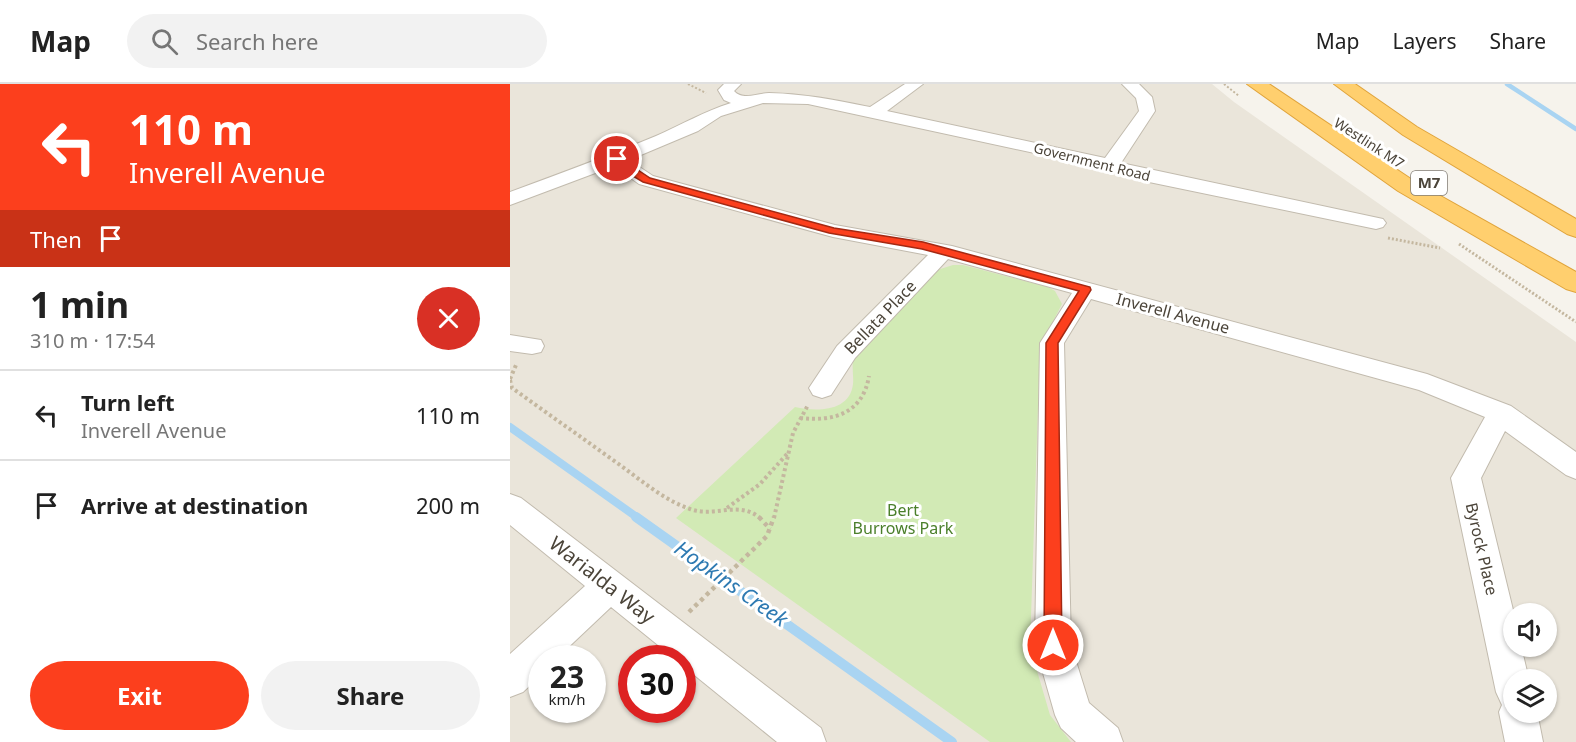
<!DOCTYPE html>
<meta charset="utf-8">
<style>
:root{--surface:#fff;--page:#f2f2f2;--text:#222;--muted:#767676;--line:#e0e0e0;--accent:#fc3f1d}
body{margin:0;font-family:"Noto Sans",sans-serif;background:var(--page);color:var(--text);height:100vh;display:flex;flex-direction:column;font-size:22px;white-space:nowrap}
*{box-sizing:border-box;margin:0}
p{font-size:20px;color:var(--muted)}
.icon{flex:none;width:33px;height:33px;fill:none;stroke:currentColor;stroke-width:2;stroke-linecap:round;stroke-linejoin:round}
.map{position:relative;flex:1;overflow:hidden}
.sheet{display:flex;flex-direction:column;background:var(--surface);width:510px}
.sheet>*{flex:none}
.guide{background:#fc3f1d;color:#fff;overflow:hidden}
.tools{position:absolute;left:993px;top:519px;display:grid;gap:12px}
.tools a{display:grid;place-items:center;width:54px;height:54px;border-radius:50%;background:var(--surface);box-shadow:0 2px 4px #0004;font-size:30px}
.speed{position:absolute;left:18px;top:561px;display:flex;gap:12px;font-size:30px;font-weight:700;text-align:center}
.speed>*{display:grid;place-content:center;width:78px;height:78px;border-radius:50%;background:var(--surface);box-shadow:0 2px 4px #0004;line-height:1}
.speed small{font-size:15px;font-weight:400}
.speed .limit{border:9px solid #d22;background:#fff;color:#111}
.pin{position:absolute;display:grid;place-items:center;width:51px;height:51px;color:#fff;margin:-26px;border:3px solid #fff;border-radius:50%;box-shadow:0 2px 6px #0007}
.me{position:absolute;width:66px;margin:-33px;rotate:0deg;stroke-linejoin:round;filter:drop-shadow(0 0 4px #0008)}
.turn{display:flex;align-items:center;gap:21px;height:126px;padding:0 30px;font-size:27px}
.turn .icon{width:78px;height:78px;stroke-width:2.5}
.turn b{display:block;font-size:42px;line-height:51px}
.then{display:flex;align-items:center;height:57px;padding:0 30px;background:#0003;gap:12px;font-size:22px}
.round{display:grid;place-items:center;flex:none;width:63px;height:63px;border-radius:32px;background:var(--page)}
.head{display:flex;align-items:center;justify-content:space-between;height:102px;padding:0 30px}
h1{font-size:36px;font-weight:700;line-height:45px}
.primary-button{display:flex;gap:12px;margin-top:auto;padding:12px 30px}
.primary-button a{flex:1;height:69px;border-radius:36px;background:var(--accent);color:#fff;font-size:24px;font-weight:700;line-height:69px;text-align:center}
.primary-button a+a{background:var(--page);color:var(--text)}
ul{padding:0;list-style:none}
li{display:flex;align-items:center;gap:18px;height:90px;padding:0 30px;border-top:2px solid var(--line)}
li div{flex:1}
li b{display:block;font-size:22px}
li em{font-style:normal}
header{display:flex;align-items:center;gap:36px;box-sizing:border-box;height:84px;padding:0 30px;background:var(--surface);border-bottom:2px solid var(--line)}
header strong{font-size:28px}
nav{display:flex;gap:33px;margin-inline-start:auto;font-size:21px}
.search{width:420px;height:54px;background:var(--page);display:flex;align-items:center;gap:15px;box-sizing:border-box;padding:0 21px;border-radius:33px;color:var(--muted);font-size:22px}
main{display:flex;flex:1;min-height:0}
.map>svg:first-child{display:block}
.residential{fill:#eae5da;fill-rule:evenodd}
.green{fill:#d2eab5}
.lines{fill:none;stroke-linecap:round;stroke-linejoin:round}
.stream-far2{stroke:#a9d4f2;stroke-width:4.5}
.stream-far1{stroke:#a9d4f2;stroke-width:8}
.stream{stroke:#a9d4f2;stroke-width:10}
.minor-casing{stroke:#c2bbae;stroke-width:2}
.highway-casing{stroke:#e0a43c;stroke-width:2}
.path-far3{stroke:#c4b79f;stroke-width:2;stroke-dasharray:2 2;stroke-linecap:butt}
.path-far2{stroke:#c4b79f;stroke-width:3;stroke-dasharray:2 2;stroke-linecap:butt}
.path-far1{stroke:#c4b79f;stroke-width:4;stroke-dasharray:3 3;stroke-linecap:butt}
.path{stroke:#c4b79f;stroke-width:4.5;stroke-dasharray:4 4;stroke-linecap:butt}
.minor{fill:#fff;fill-rule:evenodd}
.highway{fill:#ffcf6e;fill-rule:evenodd}
.route{fill:#fc3f1d;stroke:#a42913;stroke-width:1.5}
.labels{text-anchor:middle;stroke-width:6;stroke-linejoin:round;paint-order:stroke}
.far-street-label{font-size:14px;fill:#4b4439;stroke:#fff}
.shield{fill:#fff;stroke:#817c74;stroke-width:1.5}
.shield-label{font-size:15px;font-weight:bold;fill:#4b4439}
.street-label{font-size:16px;fill:#4b4439;stroke:#fff}
.park-label{font-size:16px;fill:#4a7f2a;stroke:#fff}
.near-street-label{font-size:20px;fill:#4b4439;stroke:#fff}
.near-water-label{font-size:21px;font-style:italic;fill:#2e7ab2;stroke:#fff}
</style>
<header>
<strong>Map</strong>
<div class="search"><svg class="icon" aria-label="search" viewBox="0 0 24 24"><circle cx="10" cy="10" r="6"/><path d="M15 15l6 6"/></svg>Search here</div>
<nav><a>Map</a><a>Layers</a><a>Share</a></nav>
</header>
<main>
<section class="sheet">
<div class="guide">
<div class="turn"><svg class="icon" aria-label="left" viewBox="0 0 24 24"><path d="M17 20v-9H6M10 6l-5 5 5 5"/></svg><div><b>110 m</b>Inverell Avenue</div></div>
<div class="then">Then<svg class="icon" aria-label="arrive" viewBox="0 0 24 24"><path d="M6 21V4h12l-3 4 3 4H6"/></svg></div>
</div>
<div class="head"><div><h1>1 min</h1><p>310 m · 17:54</p></div><a class="round" style="background:#d93025;color:#fff"><svg class="icon" aria-label="close" viewBox="0 0 24 24"><path d="M6 6l12 12M18 6L6 18"/></svg></a></div>
<ul>
<li><svg class="icon" aria-label="left" viewBox="0 0 24 24"><path d="M17 20v-9H6M10 6l-5 5 5 5"/></svg><div><b>Turn left</b><p>Inverell Avenue</p></div><em>110 m</em></li>
<li><svg class="icon" aria-label="arrive" viewBox="0 0 24 24"><path d="M6 21V4h12l-3 4 3 4H6"/></svg><div><b>Arrive at destination</b></div><em>200 m</em></li>
</ul>
<div class="primary-button"><a>Exit</a><a>Share</a></div>
</section>
<div class="map">
<svg width="1066" height="658" viewBox="0 0 1066 658">
<rect width="100%" height="100%" fill="#f6f3ec"/>
<path class="residential" d="M0,0h702l22,18 342,240v400h-1066zM1004,530h32v32h-32zM32,574h50v52h-50zM122,574h50v52h-50zM1004,596h32v32h-32z"/>
<path class="green" d="M443,181h10l85,22 7,4 7,13 -22,43 -10,300 20,68 21,27h-81l-314,-224 119,-111c21,5 55,5 58,-23 1,-9 -2,-17 1,-27l80,-86z"/>
<g class="lines">
<path class="stream-far2" d="M997,0l69,45"/>
<path class="stream-far1" d="M0,343l128,91"/>
<path class="stream" d="M126,433l316,225"/>
<defs>
<path id="minor" d="M214,0h17l-7,7c9,10 24,2 35,2 38,1 65,7 101,14l35,-23h18l-36,27 218,47 34,-47 -3,-13 -14,-14h17l13,13 3,14 -34,52 262,56 3,4 -3,4 -7,2 -227,-47 -73,-20 -268,-58 -45,-1 -42,13 -23,15 -69,29 24,16 182,49 117,21 475,128 84,32 65,46v27l-10,-4 -61,-44 -24,47 33,136v32h7l8,34h-15v32h23l6,30h-38l-6,-30 3,-7 -6,-13 -45,-214 34,-61 -66,-27 -328,-91 -27,44 7,302 18,58 29,25 5,14h-47l-15,-14 -6,-13 -20,-70 5,-302 32,-50 -124,-34 -93,99 -24,37 -9,3 -9,-3 -4,-7 28,-42 91,-91 -95,-18 -194,-53 -25,-18 -104,39v-13c49,-18 98,-36 146,-56 25,-11 49,-25 75,-33l-7,-3 -6,-10z
M0,251l31,5 3,6 -3,6 -9,2 -22,-3z
M0,410l11,4 300,230 5,14h-49l-95,-77v-7h-8l-63,-51 -54,51h-15v16l-19,18 -13,5v-43l75,-68 -75,-61z"/>
<path id="highway" d="M737,0h22l145,97 162,91v20l-10,-3 -168,-98z
M824,0h21l62,43 159,92v18l-9,-3 -164,-99z"/>
</defs>
<use href="#minor" class="minor-casing"/>
<use href="#highway" class="highway-casing"/>
<path class="path-far3" d="M178,0l18,9
M714,0l15,12"/>
<path class="path-far2" d="M878,154l52,10
M949,160l117,78"/>
<path class="path-far1" d="M0,295l6,-14
M0,296l2,8c36,26 72,51 108,77 22,16 44,35 70,44 24,9 49,-9 70,9
M290,334c34,4 63,-5 69,-42
M217,424l33,-24 27,-30
M264,434l19,-85 15,-28"/>
<path class="path" d="M249,433l11,12
M179,528l78,-76 7,-19"/>
<use href="#minor" class="minor"/>
<use href="#highway" class="highway"/>
</g>
<path class="route" d="M107,72l33,22 184,50 89,14 167,45 1,3 -33,53 4,302 -2,6 -7,3 -6,-3 -3,-6 2,-302 33,-52 -157,-42 -93,-16 -186,-51 -22,-13 -8,-10z"/>
<g class="labels">
<g class="far-street-label">
<text transform="translate(859 59) rotate(33)" y="5">Westlink M7</text>
<text transform="translate(582 78) rotate(14)" y="5">Government Road</text>
</g>
<rect class="shield" x="901" y="87" width="36" height="24" rx="4.5"/>
<g class="shield-label">
<text x="919" y="104">M7</text>
</g>
<g class="street-label">
<text transform="translate(663 229) rotate(15)" y="6">Inverell Avenue</text>
<text transform="translate(370 233) rotate(-46)" y="6">Bellata Place</text>
<text transform="translate(972 465) rotate(77)" y="6">Byrock Place</text>
</g>
<g class="park-label">
<text x="393" y="432">Bert<tspan x="393" dy="18">Burrows Park</tspan></text>
</g>
<g class="near-street-label">
<text transform="translate(92 496) rotate(38)" y="7">Warialda Way</text>
</g>
<g class="near-water-label">
<text transform="translate(221 500) rotate(35)" y="7">Hopkins Creek</text>
</g>
</g>
</svg>
<div class="tools">
<a><svg class="icon" aria-label="sound" viewBox="0 0 24 24"><path d="M4 9h4l5-4v14l-5-4H4zM17 9q2 3 0 6"/></svg></a>
<a><svg class="icon" aria-label="layers" viewBox="0 0 24 24"><path d="M12 4l9 5-9 5-9-5zM3 14l9 5 9-5"/></svg></a>
</div>
<div class="speed"><div>23<small>km/h</small></div><div class="limit">30</div></div>
<div class="pin" style="left:107px;top:75px;background:#d93025"><svg class="icon" aria-label="arrive" viewBox="0 0 24 24"><path d="M6 21V4h12l-3 4 3 4H6"/></svg></div>
<svg class="me" style="left:543px;top:561px" viewBox="-20 -20 40 40"><circle r="17" fill="#fc3f1d" stroke="#fff" stroke-width="3"/><path d="M0-11L8 9 0 5-8 9z" fill="#fff"/></svg>
</div>
</main>
